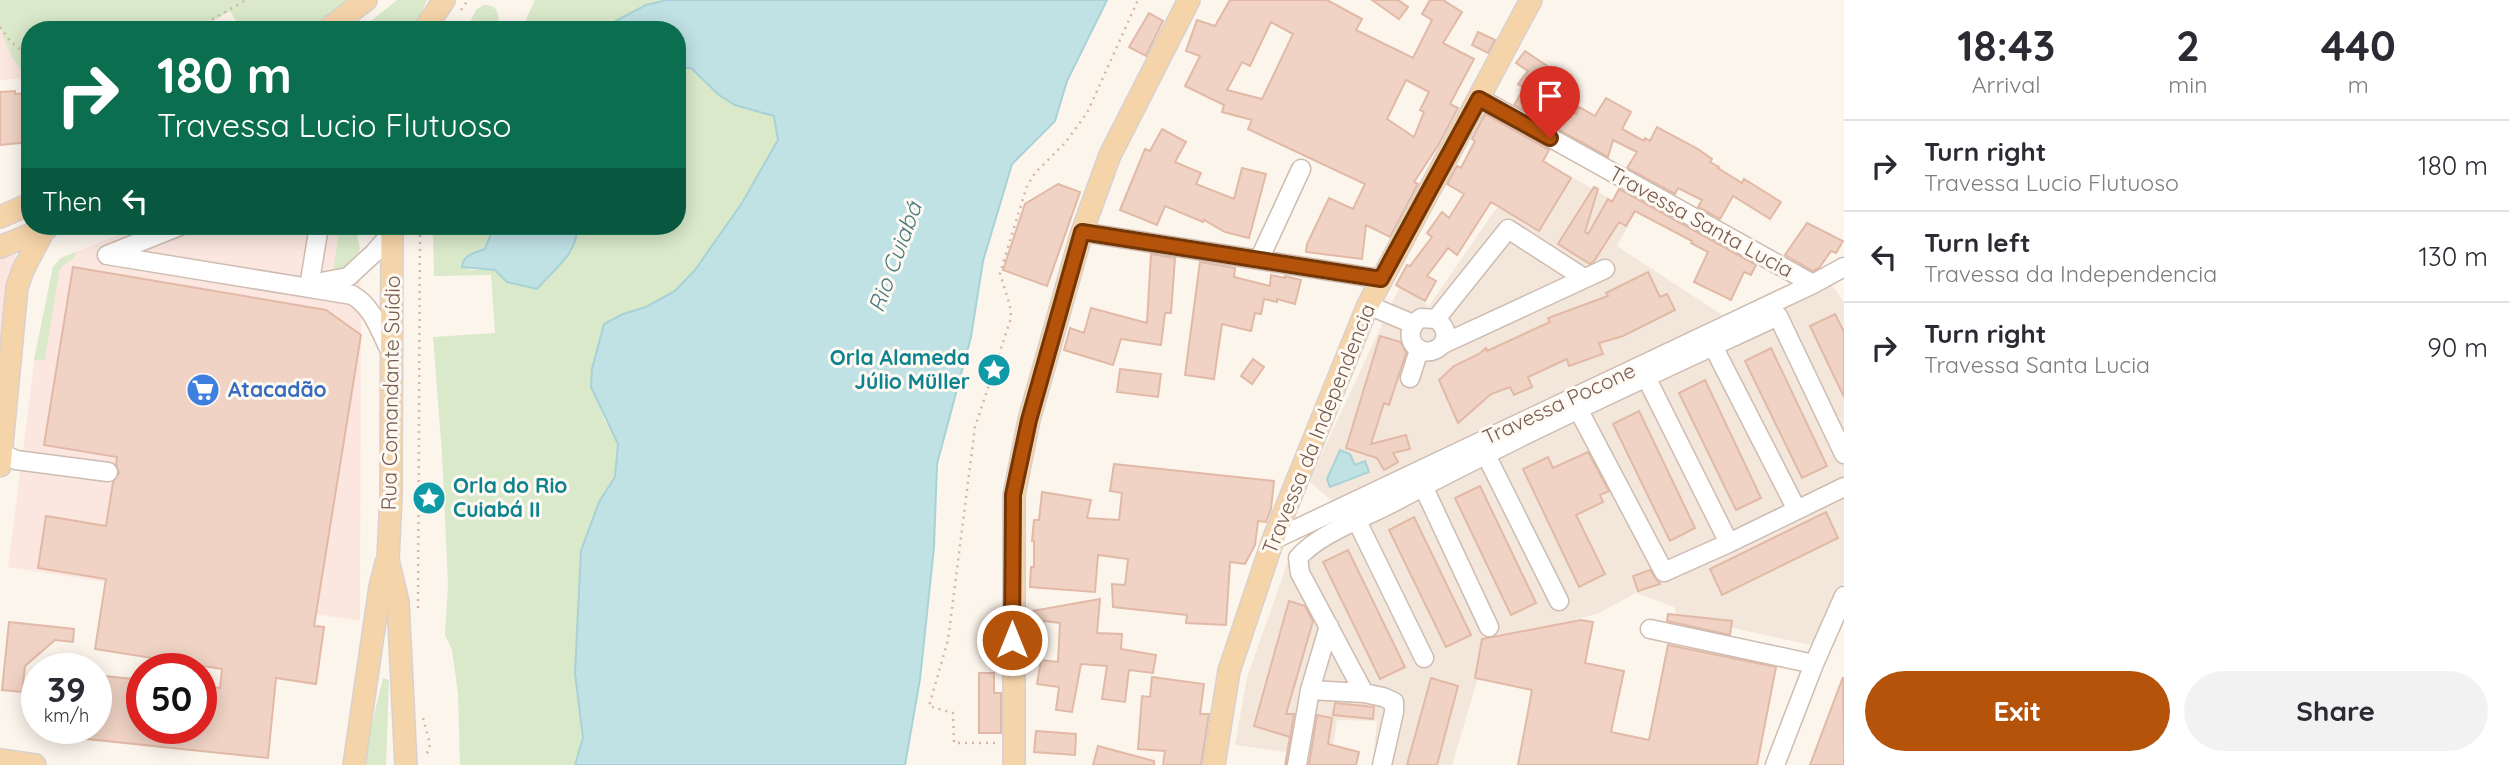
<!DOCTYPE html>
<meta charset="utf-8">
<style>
:root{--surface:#fff;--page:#f2f2f3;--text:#2b2b33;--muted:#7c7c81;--line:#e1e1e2;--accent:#b45309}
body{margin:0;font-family:Quicksand,sans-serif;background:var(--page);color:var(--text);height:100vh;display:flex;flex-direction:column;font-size:26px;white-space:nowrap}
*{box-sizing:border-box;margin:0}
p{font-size:23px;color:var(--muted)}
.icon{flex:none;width:38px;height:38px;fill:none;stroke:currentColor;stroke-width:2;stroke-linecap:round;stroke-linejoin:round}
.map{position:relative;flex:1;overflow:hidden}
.drawer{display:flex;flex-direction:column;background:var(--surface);width:665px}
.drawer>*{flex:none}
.hud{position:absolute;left:21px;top:21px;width:665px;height:214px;border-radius:28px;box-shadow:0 4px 18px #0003;background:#0b6e4f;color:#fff;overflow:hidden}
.speed{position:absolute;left:21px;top:653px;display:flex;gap:14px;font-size:35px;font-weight:700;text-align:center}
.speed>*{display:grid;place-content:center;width:91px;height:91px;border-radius:50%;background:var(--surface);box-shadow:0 4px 18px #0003;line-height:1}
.speed small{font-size:18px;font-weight:400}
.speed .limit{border:10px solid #d22;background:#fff;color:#111}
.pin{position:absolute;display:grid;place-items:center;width:60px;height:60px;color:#fff;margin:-72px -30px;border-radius:50% 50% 50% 0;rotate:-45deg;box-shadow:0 0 7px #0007}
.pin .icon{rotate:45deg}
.me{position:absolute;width:77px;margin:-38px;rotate:0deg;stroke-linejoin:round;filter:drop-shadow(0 0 5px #0008)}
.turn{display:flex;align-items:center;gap:24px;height:147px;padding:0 21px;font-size:32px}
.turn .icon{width:91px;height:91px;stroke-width:2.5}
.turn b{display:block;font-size:49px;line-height:60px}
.then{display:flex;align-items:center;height:66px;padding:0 21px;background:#0003;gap:14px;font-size:26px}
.eta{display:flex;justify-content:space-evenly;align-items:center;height:119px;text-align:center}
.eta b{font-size:42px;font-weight:700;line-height:49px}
.primary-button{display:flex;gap:14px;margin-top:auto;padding:14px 21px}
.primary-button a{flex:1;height:80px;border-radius:42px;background:var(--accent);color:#fff;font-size:28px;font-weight:700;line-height:80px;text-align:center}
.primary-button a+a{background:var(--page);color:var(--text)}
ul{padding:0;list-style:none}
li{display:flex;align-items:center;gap:21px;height:91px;padding:0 21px;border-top:2px solid var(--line)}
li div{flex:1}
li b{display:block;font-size:26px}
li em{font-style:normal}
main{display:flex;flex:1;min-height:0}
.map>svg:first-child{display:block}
.residential{fill:#f3e6da}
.commercial{fill:#fbe7e0}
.green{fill:#d9e9ca}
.water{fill:#c0e2e5;stroke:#a7d2d6;stroke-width:2}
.building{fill:#f0d3c5;stroke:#e2b9a6;stroke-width:2;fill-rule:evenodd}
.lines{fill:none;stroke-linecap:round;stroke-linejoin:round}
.minor-casing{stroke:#cebcb1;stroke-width:21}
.major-casing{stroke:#d9d1ce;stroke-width:24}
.path{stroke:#d5b6a7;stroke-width:2.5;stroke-dasharray:2 5;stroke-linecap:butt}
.minor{stroke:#fff;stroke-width:18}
.major{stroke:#f6d4a9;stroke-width:21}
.route-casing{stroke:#753606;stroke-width:18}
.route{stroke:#b45309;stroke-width:12}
.labels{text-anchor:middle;stroke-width:6;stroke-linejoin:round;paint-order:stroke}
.street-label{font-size:21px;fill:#765b4f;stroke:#fef9f2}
.culture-label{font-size:21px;font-weight:bold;fill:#0d838f;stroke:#fef9f2;text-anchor:end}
.shop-label{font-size:21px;font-weight:bold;fill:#366cbe;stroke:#fef9f2;text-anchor:start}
.water-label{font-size:23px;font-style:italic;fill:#467b81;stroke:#fef9f2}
</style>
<main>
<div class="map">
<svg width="1844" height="765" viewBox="0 0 1844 765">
<rect width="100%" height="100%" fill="#fcf5ec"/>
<path class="residential" d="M1533,155l102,58 -18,33 105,69 -383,192 -30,-26 91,-195 29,20z
M1831,284l13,18v280l-28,64 -139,-30 -3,-9 -38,-14 -37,20 -111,31 -36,121h-79l4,-44 -40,-1 -7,45h-37l2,-12 -60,-8 12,-67 46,-131 157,-79z"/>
<path class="commercial" d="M0,29l12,28 14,21 -26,2z
M140,226h215l5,23 1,79 -1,293 -352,-54 27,-211 18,-89 8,-9z
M16,251l-16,206v-200z"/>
<path class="green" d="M0,0h349l-37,30h-71l-11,-19 -33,19h-167v48h-4l-14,-21 -12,-28z
M397,0h30l-13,30h-54z
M535,0h132l-21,5 -47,25h-78z
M483,5c17,-1 17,12 14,25h-31l10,-20z
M677,68h13l12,10 72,38 4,24 -36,63 -47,67 -20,21 -29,16 -23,7 -32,73 14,34 13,23 -3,33 -16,25 -18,49 -6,122 8,65 -8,27h-115l-2,-72 -6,-43 -7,-15 3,-51 -6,-130 -9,-117 62,-4 -4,-58 -57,1 -1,-50h61l-9,24 -19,6 2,14h27l12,12c30,-10 74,-16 69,-56h101z
M340,226h15l5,22 -7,18 -20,6z
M76,252l-2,6 -12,8 -3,6 -14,88h-11l19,-93 8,-9z
M383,678l6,2 -3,85h-24z"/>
<path class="water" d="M667,0h440l-40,81 -12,40 -43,43 -29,97 -12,76 -34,127 -3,83 -14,132 -15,86h-330l8,-27 -8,-65 6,-122 18,-49 16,-25 3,-33 -27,-57 1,-18 12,-45 19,-10 23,-7 29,-16 20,-21 47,-67 36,-63 -4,-24 -39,-11 -16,-10 -28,-27h-14v-38h-78l47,-25z
M494,226h82c4,26 -23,44 -39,63l-30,-7 -12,-12 -33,-3c1,-12 12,-14 23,-18z
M1340,450l10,4 5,11 10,-4 4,11 -39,15 -3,-8z"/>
<path class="building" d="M1230,0h97l35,19 -6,11 57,28 19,-38 -10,-6 8,-14h13l19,12 -19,31 31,16 -24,45 8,4 -19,36 -25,38 4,2 -28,53 -24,-12 -4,34 -56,-7 1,-8 22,-46 24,11 12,-25 -117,-55 4,-9 -30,-8 2,-7 -39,-19 15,-30 -14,-5 11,-31 18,6zM1271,22l22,12 -31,65 -35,-9 15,-28 8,4zM1406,80l23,12 -9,18 4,2 -10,25 -27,-18z
M1372,0h26l10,7 -9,12z
M1149,13l14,8 -17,35 -17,-9z
M1478,32l17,8 -7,13 -16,-8z
M1525,51l31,21 -14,19 34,23 3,-7 16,9 11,-18 25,14 -9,17 22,12 1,-3 5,3 7,-14 41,22 14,10 -2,3 9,5 -1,1 24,15 2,-4 37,23 -11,17 -37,-23 -13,23 -22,-12 4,-7 -24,-12 -3,6 -48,-26 10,-16 -24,-12 -5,17 -94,-52 10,-17 -6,-4 10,-13 -12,-8z
M15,91v3l15,-1v49l-30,3v-53z
M1485,114l64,36 -6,11 28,17 -32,53 -48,-29 -34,53 -9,-7 -21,28 9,5 -11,20 -29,-16 11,-20 3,1 22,-29 -5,-4 15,-21 7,6 15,-24 -17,-10 10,-18 4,2 14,-27 -3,-2z
M1162,129l24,13 -11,20 26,11 -5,11 38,15 8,-31 24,6 -17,64 -24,-6 -21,-12 -1,2 -38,-16 -8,19 -37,-15 25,-61 5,2z
M1058,184l22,8 -33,94 -44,-16 22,-66z
M1594,187l4,2 -13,43 3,2 20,-35 4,3 7,-13 137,76 -5,10 -7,-3 -13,28 -37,-18 14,-30 -17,-9 1,-2 -57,-30 -9,15 -7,-4 -25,39 -4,3 -32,-20z
M1807,223l36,18 -7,12 -5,-2 -12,17 -6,3 -28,-16z
M1151,254l24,4 -4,55h-6l-4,32 -40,-6 -8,26 -49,-15 6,-22 14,5 7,-25 56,15z
M1200,262l35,6 -1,9 36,9 1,-11 14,3v-2l16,4 -6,24 -18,-5v3l-13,-3 -3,15 -6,-1 -4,18 -29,-7 -8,55 -29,-4z
M73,267l253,43 35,25 -47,291 10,1 -8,57 -40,-6 -8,80 -200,-21 1,-9h27v-53l46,5v48l59,4v-46l19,2 2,-19 -127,-20 11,-70 -68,-11 8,-52 60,10 7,-44 6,-9 -3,-9 1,-7 -73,-12z
M1648,272l12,25 7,-3 8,16 -52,26 -24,7 4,11 -34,12 -2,-7 -39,18 4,10 -18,8 -4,-8 -19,7 -33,29 -19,-43 15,-14 25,-12 7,-6 1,3 63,-29 -2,-4 60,-22 -2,-3z
M1835,314l9,18v65l-34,-71z
M1380,336l21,6 5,11 -17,52 -5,-2 -13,41 35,-9 4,14 -17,4 5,9 -14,8 -7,-12 -31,-10z
M1771,348l56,118 -25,12 -57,-117z
M1253,359l11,8 -12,17 -11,-8z
M1120,369l41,5 -3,23 -41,-5z
M1705,380l56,118 -25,12 -57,-117z
M1639,411l56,117 -25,13 -57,-117z
M1588,452l21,39 -9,4 3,7 -27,13 29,59 -26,13 -56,-118 25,-12 5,11z
M1114,464l160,17 -3,28 -5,13 -8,-1 -3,24 -10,19 -15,-2 -4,63 -40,-2 1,-8 -74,-8 -1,-23 13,1 3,-26 -30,-4 -3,37 -65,-5 1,-20h3v-26h-2l2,-21h5l3,-28 49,8 -4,18 32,2 3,-27 -12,-2z
M1480,486l56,117 -25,12 -56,-117z
M1826,512l12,26 -116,57 -12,-26z
M1414,517l57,118 -25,12 -57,-117z
M1348,550l57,117 -25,12 -57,-117z
M1650,570l10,14 -22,7 -5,-15z
M1100,599l-3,34 25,1 -1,15 35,6 -3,18 -24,-3 -4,32 -23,-3 5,-33 -26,-2 -9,48 -16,-2 3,-23 -22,-3 4,-24 17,2 2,-39 -16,-2 -10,2 -2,-12z
M1289,601l16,5 8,15 -27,93h8l-8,51h-1l5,-28 -36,-11z
M1668,614l64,7 -2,14 -63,-14z
M1581,620l12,2 -8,41 39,8 -13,61 38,8 19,-95 108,22 -19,98h-239l14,-75 -57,-12 7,-39z
M9,622l65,7 -1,13 -18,-2 -30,26 -3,26 -20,-2z
M979,673h15v20h7v40h-22z
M1152,677l52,7 -4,30h9l-8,51h-38l2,-14 -27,-2 4,-53 8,1z
M1843,677l1,88h-34z
M1431,678l27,8 -21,79h-30z
M1335,703l39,4 -1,12 -40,-4z
M1317,715l15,3 -4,26 31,8 -3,13h-47z
M1036,731l40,3 -1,21 -41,-3z
M1098,746l56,15v4h-61z"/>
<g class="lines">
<defs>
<path id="minor" d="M1479,98l334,186
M180,226l-73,29 245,40c22,12 28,38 40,59
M1082,232l299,47
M1259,260l42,-91
M316,283l32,-6 26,-24 19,-22
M309,287l10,-61
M1368,305l45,19
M1436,319l72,-90 76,49
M1443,344c5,-10 2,-18 -7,-25l-15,-1c-25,16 0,48 22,26l162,-75
M1713,346l84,164
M1410,378l9,-28
M1647,379l82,164
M1578,409l86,163 65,-29 115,-56
M1,453l15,7 92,12
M1485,453l74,148
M1423,486l66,141
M1357,521l67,137
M1273,540l540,-256 31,-17
M1650,629l164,35
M1310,690l19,-64
M1364,693l19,4 11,5v10l-12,53
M1297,765l13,-75 54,3 -64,-120 -2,-15c20,-24 66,-40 96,-56 125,-67 255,-126 384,-186l66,138
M1775,765l39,-101 30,-68"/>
<path id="major" d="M327,30l39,-30
M424,30l20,-30
M0,217l30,-13
M392,226l-1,269 -3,65 10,42 8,163
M0,247l47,-19
M0,466l17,-179 6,-17 23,-44
M0,760l35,5
M354,765l26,-178 6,-24
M1014,765v-270l15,-75 53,-188 28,-77 79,-155
M1214,765l15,-94 44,-131 95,-235 163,-305"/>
</defs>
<use href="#minor" class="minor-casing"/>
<use href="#major" class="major-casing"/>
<path class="path" d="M461,10l7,-10
M0,27l11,15 19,15
M194,30l52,-30
M418,608l2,-382
M423,718l7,26 -2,8 -3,1
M995,743h-41l-1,-30 -24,-7 19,-66 27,-213 36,-109 -1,-12 -10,-33 27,-87 8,-13 30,-30 22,-30 51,-113"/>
<use href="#minor" class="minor"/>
<use href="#major" class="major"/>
</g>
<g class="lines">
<defs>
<path id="route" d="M1012,640l1,-145 16,-75 53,-188 299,47 98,-180 71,39"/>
</defs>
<use href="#route" class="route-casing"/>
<use href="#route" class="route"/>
</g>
<defs>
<symbol id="sight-disc" viewBox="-11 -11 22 22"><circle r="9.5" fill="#0f9aa8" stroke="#fef9f2"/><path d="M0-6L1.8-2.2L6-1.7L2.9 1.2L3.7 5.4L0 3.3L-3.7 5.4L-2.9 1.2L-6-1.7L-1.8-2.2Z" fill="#fff"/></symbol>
<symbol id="supermarket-disc" viewBox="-11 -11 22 22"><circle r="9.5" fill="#3f7fe0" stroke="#fef9f2"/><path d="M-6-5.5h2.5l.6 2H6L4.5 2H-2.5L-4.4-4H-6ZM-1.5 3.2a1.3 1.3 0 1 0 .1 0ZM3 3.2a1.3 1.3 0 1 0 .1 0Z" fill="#fff"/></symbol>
</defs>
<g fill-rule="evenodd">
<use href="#sight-disc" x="975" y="351" width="38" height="38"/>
<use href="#supermarket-disc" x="184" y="371" width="38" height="38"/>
<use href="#sight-disc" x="410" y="479" width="38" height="38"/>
</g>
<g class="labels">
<g class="street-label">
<text transform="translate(1701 222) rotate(29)" y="7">Travessa Santa Lucia</text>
<text transform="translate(391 393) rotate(-89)" y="7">Rua Comandante Suídio</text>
<text transform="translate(1559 404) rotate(-25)" y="7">Travessa Pocone</text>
<text transform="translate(1319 429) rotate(-68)" y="7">Travessa da Independencia</text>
</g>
<g class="culture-label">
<text x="970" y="365">Orla Alameda<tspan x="970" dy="24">Júlio Müller</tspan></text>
<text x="453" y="493" text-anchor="start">Orla do Rio<tspan x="453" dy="24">Cuiabá II</tspan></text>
</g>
<g class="shop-label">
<text x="228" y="397">Atacadão</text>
</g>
<g class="water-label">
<text transform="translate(895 257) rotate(-70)" y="8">Rio Cuiabá</text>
</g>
</g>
</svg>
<div class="speed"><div>39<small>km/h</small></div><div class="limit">50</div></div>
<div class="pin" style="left:1550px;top:138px;background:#d93025"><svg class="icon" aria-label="arrive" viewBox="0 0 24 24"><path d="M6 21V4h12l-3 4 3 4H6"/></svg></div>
<svg class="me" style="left:1012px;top:640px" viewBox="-20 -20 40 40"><circle r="17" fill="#b45309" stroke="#fff" stroke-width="3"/><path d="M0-11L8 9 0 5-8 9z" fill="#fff"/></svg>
<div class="hud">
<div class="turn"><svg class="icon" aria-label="right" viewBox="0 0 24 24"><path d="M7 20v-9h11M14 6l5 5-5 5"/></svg><div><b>180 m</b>Travessa Lucio Flutuoso</div></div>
<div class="then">Then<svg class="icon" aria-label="left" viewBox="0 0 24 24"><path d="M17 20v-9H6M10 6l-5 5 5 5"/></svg></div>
</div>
</div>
<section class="drawer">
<div class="eta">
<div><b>18:43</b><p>Arrival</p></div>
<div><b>2</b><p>min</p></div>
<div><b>440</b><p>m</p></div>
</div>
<ul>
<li><svg class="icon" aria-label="right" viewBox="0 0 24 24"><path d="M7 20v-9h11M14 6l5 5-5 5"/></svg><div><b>Turn right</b><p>Travessa Lucio Flutuoso</p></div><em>180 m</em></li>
<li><svg class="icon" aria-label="left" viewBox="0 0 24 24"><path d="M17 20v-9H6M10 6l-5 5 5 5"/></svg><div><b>Turn left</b><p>Travessa da Independencia</p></div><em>130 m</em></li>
<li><svg class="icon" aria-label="right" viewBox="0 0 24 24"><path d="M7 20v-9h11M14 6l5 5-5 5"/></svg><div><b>Turn right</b><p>Travessa Santa Lucia</p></div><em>90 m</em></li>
</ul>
<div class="primary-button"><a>Exit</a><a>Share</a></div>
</section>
</main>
